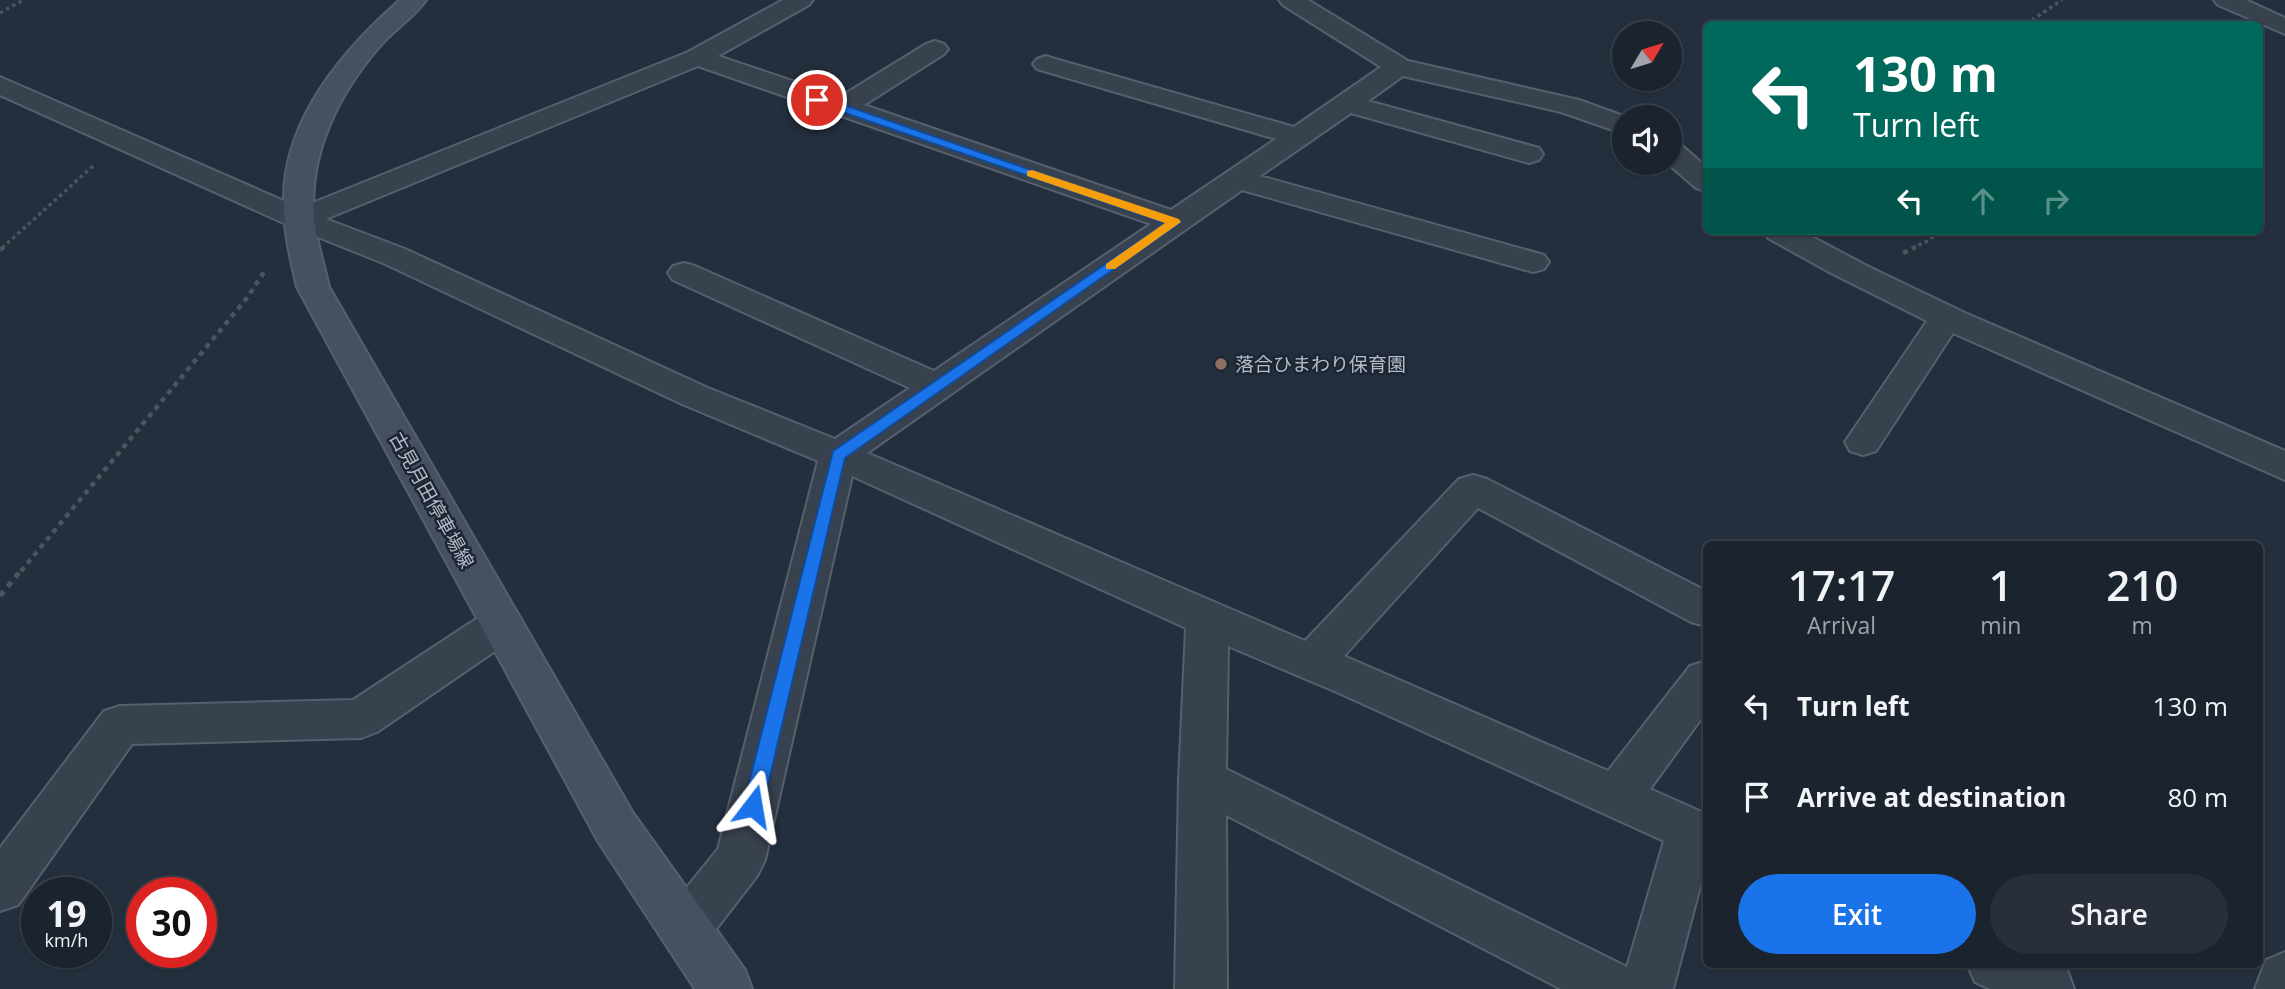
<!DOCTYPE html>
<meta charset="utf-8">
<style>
:root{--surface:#1b232e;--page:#282f3a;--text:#f1f3f6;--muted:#a0a4aa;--line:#39404a;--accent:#1a73e8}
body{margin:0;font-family:"Open Sans","Noto Sans JP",sans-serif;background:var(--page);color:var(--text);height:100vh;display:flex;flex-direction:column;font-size:26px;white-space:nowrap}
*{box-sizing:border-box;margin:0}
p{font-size:23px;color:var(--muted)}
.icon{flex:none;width:38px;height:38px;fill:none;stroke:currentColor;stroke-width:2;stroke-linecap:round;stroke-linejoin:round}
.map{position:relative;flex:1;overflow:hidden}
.sheet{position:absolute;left:1703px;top:541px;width:560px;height:427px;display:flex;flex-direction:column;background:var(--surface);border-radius:10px;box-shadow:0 2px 5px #0004,0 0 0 2px var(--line)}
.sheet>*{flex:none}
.top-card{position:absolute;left:1703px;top:21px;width:560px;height:214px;border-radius:10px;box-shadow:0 2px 5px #0004,0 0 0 2px var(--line);background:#00695c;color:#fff;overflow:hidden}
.needle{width:46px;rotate:52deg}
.fabs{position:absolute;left:1612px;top:21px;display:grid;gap:14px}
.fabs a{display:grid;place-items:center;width:70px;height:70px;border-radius:50%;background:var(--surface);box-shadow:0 2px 5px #0004,0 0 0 2px var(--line);font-size:35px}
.speed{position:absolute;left:21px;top:877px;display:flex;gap:14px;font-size:35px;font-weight:700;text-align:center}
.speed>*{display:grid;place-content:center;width:91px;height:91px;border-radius:50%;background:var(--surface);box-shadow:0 2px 5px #0004,0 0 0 2px var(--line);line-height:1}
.speed small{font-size:18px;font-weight:400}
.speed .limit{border:10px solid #d22;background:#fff;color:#111}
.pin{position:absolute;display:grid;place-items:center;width:60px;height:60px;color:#fff;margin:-30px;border:4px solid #fff;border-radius:50%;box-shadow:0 2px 7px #0007}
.me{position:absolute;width:77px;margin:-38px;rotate:14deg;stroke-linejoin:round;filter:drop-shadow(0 0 5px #0008)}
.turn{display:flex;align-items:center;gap:24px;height:147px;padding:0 35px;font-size:32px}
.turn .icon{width:91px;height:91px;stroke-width:2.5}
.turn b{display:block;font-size:49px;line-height:60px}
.lanes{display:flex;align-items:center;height:66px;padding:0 35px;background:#0003;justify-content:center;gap:35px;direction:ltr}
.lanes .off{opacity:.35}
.eta{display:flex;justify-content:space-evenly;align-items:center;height:119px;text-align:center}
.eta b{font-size:42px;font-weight:600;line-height:49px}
.action{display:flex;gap:14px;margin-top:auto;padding:14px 35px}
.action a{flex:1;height:80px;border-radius:42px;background:var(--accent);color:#fff;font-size:28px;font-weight:600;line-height:80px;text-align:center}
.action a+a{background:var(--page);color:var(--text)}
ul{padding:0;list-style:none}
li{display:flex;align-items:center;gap:21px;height:91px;padding:0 35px}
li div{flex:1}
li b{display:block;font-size:26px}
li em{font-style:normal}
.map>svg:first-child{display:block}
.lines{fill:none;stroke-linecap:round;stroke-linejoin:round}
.street-casing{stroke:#565f6c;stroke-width:4}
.secondary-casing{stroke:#565f6c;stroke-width:4}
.path-far2{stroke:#44595c;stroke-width:3.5;stroke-dasharray:3.5 3.5;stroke-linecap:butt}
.path-far1{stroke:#44595c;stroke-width:4.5;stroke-dasharray:5 5;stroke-linecap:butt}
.path{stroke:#44595c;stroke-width:5;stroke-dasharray:6 6;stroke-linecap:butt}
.street{fill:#38414e;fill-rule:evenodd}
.secondary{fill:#465061;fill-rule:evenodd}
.route{fill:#1a73e8;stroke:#114b97;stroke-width:2}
.slow{fill:#f59e0b}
.education-dot{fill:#8d6e63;stroke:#1d2633;stroke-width:2.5}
.labels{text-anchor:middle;stroke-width:5;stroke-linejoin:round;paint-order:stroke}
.poi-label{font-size:19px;fill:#b4bcc9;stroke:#1d2633;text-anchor:start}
.street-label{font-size:19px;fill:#b4bcc9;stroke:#1d2633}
</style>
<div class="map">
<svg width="2285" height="989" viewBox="0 0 2285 989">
<rect width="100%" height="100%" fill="#242f3e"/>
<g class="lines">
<defs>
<path id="street" d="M783,0h30l-4,5 -91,51 122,41 86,-53 9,-3 9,3 4,5 -4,5 -80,51 307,105 105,-71 -239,-70 -4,-5 4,-5 9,-3 9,3 239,68 87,-60 -98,-62 -4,-5h29l100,61 171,39 47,17 -2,17 -63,-22 -158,-36 -35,25 171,47 4,6 -4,6 -10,3 -178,-50 -91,63 284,79 5,7 -5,7 -11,3 -11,-3 -280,-79 -375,263 438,188 154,-162 14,-4 14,4 219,112v35l-15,-4 -213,-114 -134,148 264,115 82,-105 16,-5v51l-56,77 56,25v50l-33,125h-112l-335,-174 1,174h-52l4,-209 7,-152 -334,-152 -87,384 -8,16 -54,70 -18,7 -18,-7 -8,-17 8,-17 51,-63 100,-388 -136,-57 -299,-141 -95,-38 -288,-130v-18l300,131 388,-156zM698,66l453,158 -217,147 -239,-105 -11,-3 -11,3 -5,7 5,7 237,108 -75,51 -127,-51 -303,-139 -79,-30zM1228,646l111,47 325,148 -37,126 -401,-198z
M2214,0h32l39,18v16l-67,-29z
M1670,141l10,3 26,23v24l-10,-3 -29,-25z
M1764,231h37l68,36 96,46 320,138v29l-332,-147 -77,118 -13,4 -13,-4 -5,-9 82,-121 -96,-48 -63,-35z
M502,607l15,5 6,12 -6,12 -140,96 -16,6 -229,6 -114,161 -18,6v-63l104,-137 16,-5 233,-6 134,-88z
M2285,952v37h-30l11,-29z
M1967,964h86l14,6 7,19h-84l-15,-7z"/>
<path id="secondary" d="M400,0h26c-12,18 -32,29 -46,46 -41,47 -72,108 -66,172 2,23 10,46 15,69l304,526 112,157 7,19h-57l-96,-146 -302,-556c-7,-30 -14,-59 -13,-90 1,-79 60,-148 116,-197z"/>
</defs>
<use href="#street" class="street-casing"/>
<use href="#secondary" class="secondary-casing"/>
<path class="path-far2" d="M0,13l23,-13
M2026,24l36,-24
M2,248l91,-82
M1912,248l18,-8 7,-9"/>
<path class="path-far1" d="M0,250l4,-3
M1903,253l13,-6
M21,571l226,-273 19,-29"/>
<path class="path" d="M0,596l22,-27"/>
<use href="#street" class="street"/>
<use href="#secondary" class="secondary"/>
</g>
<path class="route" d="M813,97h8l360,125 -336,236 -82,348 -3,6 -7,2 -7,-2 -3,-6 90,-355 332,-228 -352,-121z"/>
<path class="slow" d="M1032,170l147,49 2,3 -66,47h-9v-5l59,-41 -138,-47v-5z"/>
<circle class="education-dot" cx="1221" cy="364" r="7"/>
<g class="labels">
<g class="poi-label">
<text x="1235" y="371">落合ひまわり保育園</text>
</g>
<g class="street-label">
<text transform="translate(432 500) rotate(61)" y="7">古見月田停車場線</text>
</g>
</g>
</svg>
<div class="fabs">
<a><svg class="needle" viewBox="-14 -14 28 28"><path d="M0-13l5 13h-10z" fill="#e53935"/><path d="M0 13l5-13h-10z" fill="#a0a4aa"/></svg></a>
<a><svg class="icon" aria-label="sound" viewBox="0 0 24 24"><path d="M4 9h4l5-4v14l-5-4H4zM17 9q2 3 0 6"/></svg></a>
</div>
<div class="speed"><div>19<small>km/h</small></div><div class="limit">30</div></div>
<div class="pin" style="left:817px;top:100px;background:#d93025"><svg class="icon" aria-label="arrive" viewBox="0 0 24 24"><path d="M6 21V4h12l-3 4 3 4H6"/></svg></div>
<svg class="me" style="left:753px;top:806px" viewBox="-20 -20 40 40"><path d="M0-17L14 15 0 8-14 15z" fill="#1a73e8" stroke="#fff" stroke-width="4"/></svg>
<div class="top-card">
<div class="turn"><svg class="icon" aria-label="left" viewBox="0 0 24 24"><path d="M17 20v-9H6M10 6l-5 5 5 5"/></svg><div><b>130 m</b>Turn left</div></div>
<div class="lanes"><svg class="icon" aria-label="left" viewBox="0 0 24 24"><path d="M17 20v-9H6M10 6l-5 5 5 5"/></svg><svg class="icon off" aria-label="ahead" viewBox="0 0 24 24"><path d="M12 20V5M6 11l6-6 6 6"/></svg><svg class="icon off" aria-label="right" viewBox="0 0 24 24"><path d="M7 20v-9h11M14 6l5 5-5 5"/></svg></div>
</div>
<section class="sheet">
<div class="eta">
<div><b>17:17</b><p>Arrival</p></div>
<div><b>1</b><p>min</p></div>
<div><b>210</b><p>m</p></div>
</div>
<ul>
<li><svg class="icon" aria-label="left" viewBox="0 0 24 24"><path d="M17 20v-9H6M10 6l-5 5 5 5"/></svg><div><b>Turn left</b></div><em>130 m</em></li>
<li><svg class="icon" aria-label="arrive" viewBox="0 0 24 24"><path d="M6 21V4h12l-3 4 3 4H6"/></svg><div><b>Arrive at destination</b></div><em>80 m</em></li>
</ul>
<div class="action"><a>Exit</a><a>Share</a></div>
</section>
</div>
